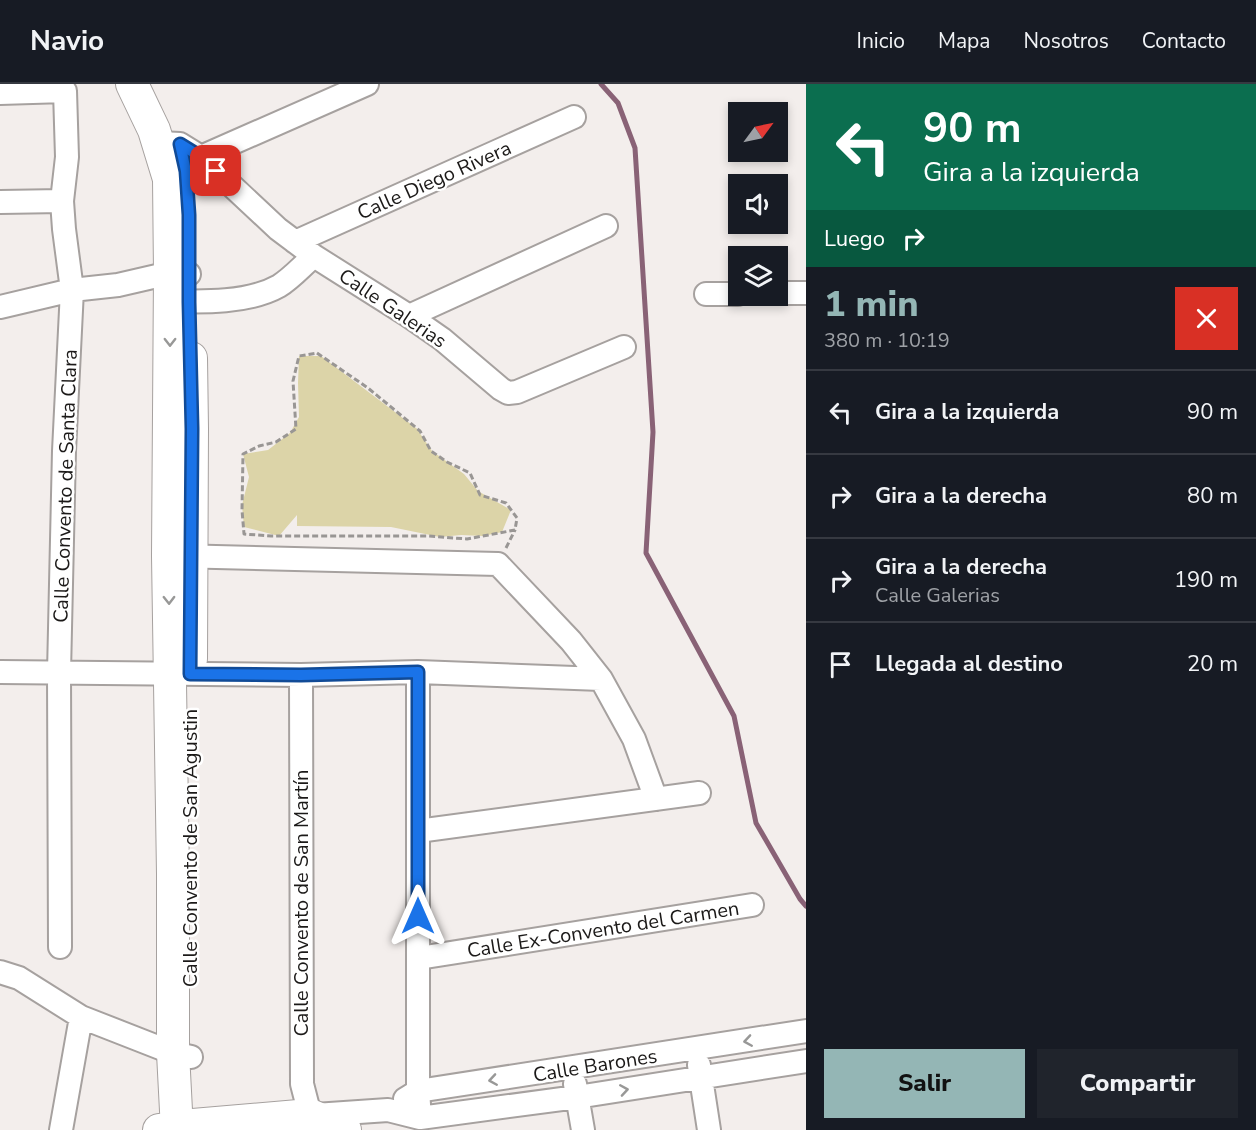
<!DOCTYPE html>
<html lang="es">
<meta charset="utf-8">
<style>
:root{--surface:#171b24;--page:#20242c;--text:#f1f3f6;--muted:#9ea1a6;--line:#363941;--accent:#94b6b5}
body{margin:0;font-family:"Nunito Sans",sans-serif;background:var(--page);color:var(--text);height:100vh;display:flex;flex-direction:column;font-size:22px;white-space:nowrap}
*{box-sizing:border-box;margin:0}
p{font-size:20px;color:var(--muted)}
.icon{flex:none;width:33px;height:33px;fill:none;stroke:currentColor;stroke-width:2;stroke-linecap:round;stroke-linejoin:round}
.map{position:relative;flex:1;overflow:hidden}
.drawer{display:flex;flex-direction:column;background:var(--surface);width:450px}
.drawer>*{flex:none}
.banner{background:#0b6e4f;color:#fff;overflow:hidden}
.needle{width:39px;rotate:57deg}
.fabs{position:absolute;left:728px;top:18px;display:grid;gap:12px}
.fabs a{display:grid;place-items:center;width:60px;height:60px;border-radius:0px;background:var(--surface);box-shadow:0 3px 9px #0003;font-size:30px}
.pin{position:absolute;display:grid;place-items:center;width:51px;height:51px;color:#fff;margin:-26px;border-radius:12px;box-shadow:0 3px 9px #0006}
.me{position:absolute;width:66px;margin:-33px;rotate:0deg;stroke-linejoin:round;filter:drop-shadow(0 0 4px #0008)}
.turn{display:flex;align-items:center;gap:21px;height:126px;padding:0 18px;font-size:27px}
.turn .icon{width:78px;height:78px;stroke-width:2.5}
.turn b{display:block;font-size:42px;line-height:51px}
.then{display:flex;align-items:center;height:57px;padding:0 18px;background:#0003;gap:12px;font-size:22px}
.round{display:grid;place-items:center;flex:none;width:63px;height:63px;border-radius:0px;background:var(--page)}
.head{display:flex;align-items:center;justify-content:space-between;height:102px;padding:0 18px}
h1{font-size:36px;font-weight:800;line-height:45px;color:var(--accent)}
.action{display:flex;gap:12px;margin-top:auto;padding:12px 18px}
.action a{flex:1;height:69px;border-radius:0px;background:var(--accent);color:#111;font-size:24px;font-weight:800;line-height:69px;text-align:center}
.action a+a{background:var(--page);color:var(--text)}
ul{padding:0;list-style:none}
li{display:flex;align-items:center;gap:18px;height:84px;padding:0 18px;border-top:2px solid var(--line)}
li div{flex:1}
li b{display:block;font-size:22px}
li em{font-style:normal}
header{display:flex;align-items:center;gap:36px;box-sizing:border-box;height:84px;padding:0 30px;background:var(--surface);border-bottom:2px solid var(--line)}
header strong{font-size:28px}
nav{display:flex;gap:33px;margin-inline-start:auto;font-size:21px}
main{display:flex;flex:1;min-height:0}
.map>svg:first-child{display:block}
.green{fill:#dcd4a8}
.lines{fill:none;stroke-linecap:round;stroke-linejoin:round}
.stream{stroke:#896276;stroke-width:5}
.street-casing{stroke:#a6a19f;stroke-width:26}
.secondary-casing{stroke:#a6a19f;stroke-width:34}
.path{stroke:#999694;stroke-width:3;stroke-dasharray:6 3;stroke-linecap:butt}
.street{stroke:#fff;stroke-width:22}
.secondary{stroke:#fff;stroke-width:32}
.oneway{stroke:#989897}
.route-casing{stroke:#114b97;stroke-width:15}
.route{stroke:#1a73e8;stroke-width:10}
.labels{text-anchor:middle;stroke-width:5;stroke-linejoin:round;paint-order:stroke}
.street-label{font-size:20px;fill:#1b1918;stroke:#fff}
</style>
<header>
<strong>Navio</strong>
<nav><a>Inicio</a><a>Mapa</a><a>Nosotros</a><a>Contacto</a></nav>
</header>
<main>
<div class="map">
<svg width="806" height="1046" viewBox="0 0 806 1046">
<rect width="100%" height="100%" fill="#f3eeec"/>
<path class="green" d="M299,272h22l99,75 -1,1 13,19 32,23 14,17 33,19 -9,22 -19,4 -22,-1 -21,2 -49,-10 -94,-1v-11l-18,21 -35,-9 -2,-22 7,-28 -6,-23 25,-4 22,-17 9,-16 -1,-34z"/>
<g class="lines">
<path class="stream" d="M601,0l17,19 17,45 18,284 -7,121 88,163 22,107 44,76 6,7"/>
<defs>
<path id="street" d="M0,9l65,-2 2,66 -5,44 2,28 8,61 -8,161 -5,222 1,274
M159,59l21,1 21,13 77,72 36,27 95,60 33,23 59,50 7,4 9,-1 107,-45
M201,73l166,-73
M0,118l62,-1
M295,158l279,-125
M777,209h29
M706,210h32
M170,217c33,1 79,2 109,-15 13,-8 24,-21 35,-30
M0,223l72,-17 46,-5 52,-12 19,1
M409,232l197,-90
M176,472l322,8 73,77 30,38 33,60 22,60
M0,588l301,3 117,-3 183,7
M418,588v419l2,27
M301,591l1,409 8,31 -2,13
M418,747l281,-38
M419,874l333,-53
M0,888l19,6 62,39 92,36 18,4
M699,981l10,65
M575,1000l8,46
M405,1015l13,-8 388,-60
M315,1031l73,-5 32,8 157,-21 229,-36
M61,1046l20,-113"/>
<path id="secondary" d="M132,0l22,46 15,49 1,94 -2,283 5,318v179l4,77
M191,274l1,71 -1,230
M159,1046l34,-5 117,-10 35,15"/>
</defs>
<use href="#street" class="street-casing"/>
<use href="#secondary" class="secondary-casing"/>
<path class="path" d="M317,269l51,35 52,43 11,20 16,11 23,11 10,22 26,8 11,15 -2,12 -48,9 -38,-3h-158l-27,-2 -2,-24 1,-56 16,-8 17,-4 20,-13 -3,-48 6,-25z
M506,464l9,-18"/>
<use href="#street" class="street"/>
<use href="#secondary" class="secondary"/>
</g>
<defs><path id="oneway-chevron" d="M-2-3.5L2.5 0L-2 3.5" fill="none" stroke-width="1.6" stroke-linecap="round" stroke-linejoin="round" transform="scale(1.5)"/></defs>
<g class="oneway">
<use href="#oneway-chevron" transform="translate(170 258) rotate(90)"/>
<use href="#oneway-chevron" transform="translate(169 516) rotate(89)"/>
<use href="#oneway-chevron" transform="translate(748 957) rotate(171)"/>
<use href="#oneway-chevron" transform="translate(493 996) rotate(171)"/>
<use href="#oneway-chevron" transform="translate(624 1006) rotate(-9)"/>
</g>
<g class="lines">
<defs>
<path id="route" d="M216,87l-15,-14 -21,-13 6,27 3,44v87l3,127 -2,245 111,1 117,-3v244"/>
</defs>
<use href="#route" class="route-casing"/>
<use href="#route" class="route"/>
</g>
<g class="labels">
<g class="street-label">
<text transform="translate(434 96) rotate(-24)" y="7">Calle Diego Rivera</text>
<text transform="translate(393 224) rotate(34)" y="7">Calle Galerias</text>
<text transform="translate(65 402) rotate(-88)" y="7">Calle Convento de Santa Clara</text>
<text transform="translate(190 764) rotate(-90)" y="7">Calle Convento de San Agustin</text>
<text transform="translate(301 819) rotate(-90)" y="7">Calle Convento de San Martín</text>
<text transform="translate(603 845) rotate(-9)" y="7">Calle Ex-Convento del Carmen</text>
<text transform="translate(595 981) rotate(-9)" y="7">Calle Barones</text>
</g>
</g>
</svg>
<div class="fabs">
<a><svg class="needle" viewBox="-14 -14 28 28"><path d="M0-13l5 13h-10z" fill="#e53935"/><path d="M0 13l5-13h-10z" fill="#9ea1a6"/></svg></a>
<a><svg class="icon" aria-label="sound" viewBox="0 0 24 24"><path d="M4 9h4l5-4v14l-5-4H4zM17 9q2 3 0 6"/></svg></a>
<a><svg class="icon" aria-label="layers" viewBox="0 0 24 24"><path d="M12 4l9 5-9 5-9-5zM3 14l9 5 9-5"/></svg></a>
</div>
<div class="pin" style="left:216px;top:87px;background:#d93025"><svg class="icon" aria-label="arrive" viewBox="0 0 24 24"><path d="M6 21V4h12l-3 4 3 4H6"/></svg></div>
<svg class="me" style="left:418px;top:832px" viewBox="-20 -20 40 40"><path d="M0-17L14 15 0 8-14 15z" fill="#1a73e8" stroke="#fff" stroke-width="4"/></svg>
</div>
<section class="drawer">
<div class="banner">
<div class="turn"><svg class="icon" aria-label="left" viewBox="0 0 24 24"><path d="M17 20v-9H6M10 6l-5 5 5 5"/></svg><div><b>90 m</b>Gira a la izquierda</div></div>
<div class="then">Luego<svg class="icon" aria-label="right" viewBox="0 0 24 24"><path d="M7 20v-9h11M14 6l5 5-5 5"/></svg></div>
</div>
<div class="head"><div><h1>1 min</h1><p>380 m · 10:19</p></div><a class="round" style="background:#d93025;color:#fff"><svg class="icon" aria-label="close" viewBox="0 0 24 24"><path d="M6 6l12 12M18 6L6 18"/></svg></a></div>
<ul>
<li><svg class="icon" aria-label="left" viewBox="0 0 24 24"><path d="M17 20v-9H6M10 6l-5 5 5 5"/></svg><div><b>Gira a la izquierda</b></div><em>90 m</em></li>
<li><svg class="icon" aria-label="right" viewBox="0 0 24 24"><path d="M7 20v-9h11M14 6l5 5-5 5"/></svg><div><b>Gira a la derecha</b></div><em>80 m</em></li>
<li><svg class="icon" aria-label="right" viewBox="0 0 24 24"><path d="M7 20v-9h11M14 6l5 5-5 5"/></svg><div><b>Gira a la derecha</b><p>Calle Galerias</p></div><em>190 m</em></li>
<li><svg class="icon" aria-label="arrive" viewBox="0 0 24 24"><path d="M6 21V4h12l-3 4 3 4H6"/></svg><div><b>Llegada al destino</b></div><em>20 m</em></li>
</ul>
<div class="action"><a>Salir</a><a>Compartir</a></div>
</section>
</main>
